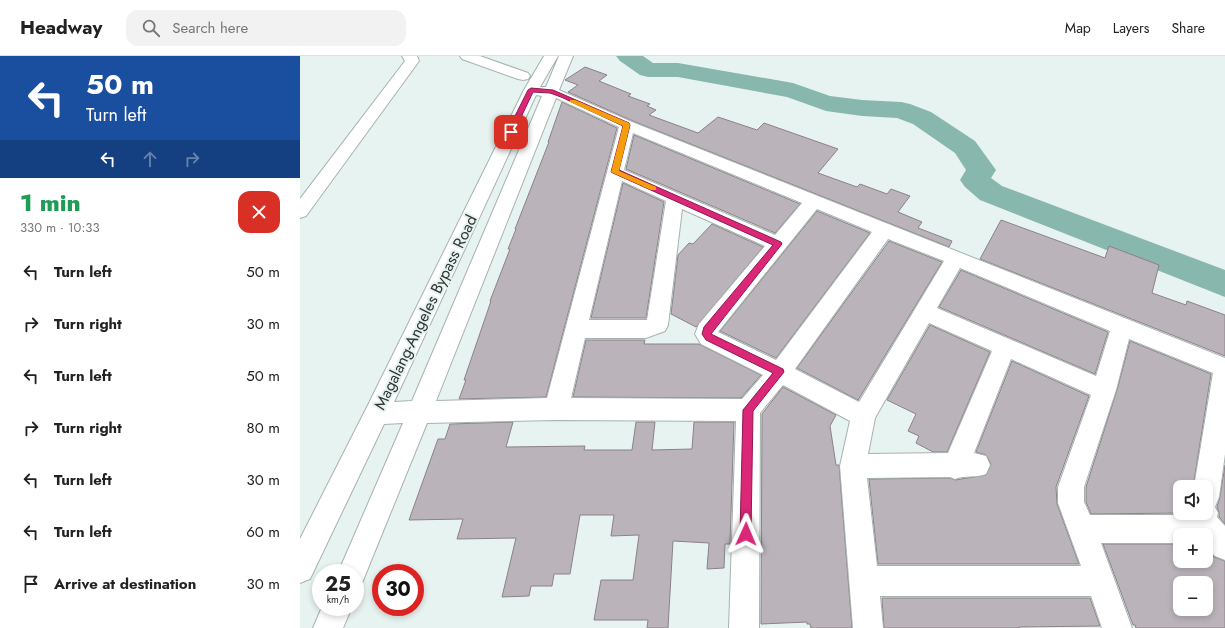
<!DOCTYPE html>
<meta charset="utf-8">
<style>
:root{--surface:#fff;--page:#f2f2f2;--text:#222;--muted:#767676;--line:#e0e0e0}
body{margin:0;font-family:Jost,sans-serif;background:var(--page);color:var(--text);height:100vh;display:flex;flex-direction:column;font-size:15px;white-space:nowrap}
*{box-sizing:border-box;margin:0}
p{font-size:13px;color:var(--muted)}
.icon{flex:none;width:22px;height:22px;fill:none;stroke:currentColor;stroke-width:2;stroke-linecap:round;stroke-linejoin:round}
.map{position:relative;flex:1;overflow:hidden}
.drawer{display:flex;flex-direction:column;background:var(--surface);width:300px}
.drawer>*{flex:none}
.banner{background:#1a4fa0;color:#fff;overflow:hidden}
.tools{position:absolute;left:873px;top:424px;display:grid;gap:8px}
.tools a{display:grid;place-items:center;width:40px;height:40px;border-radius:8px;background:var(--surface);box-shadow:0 2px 6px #0003;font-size:20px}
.speed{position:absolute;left:12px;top:508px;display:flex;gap:8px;font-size:20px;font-weight:700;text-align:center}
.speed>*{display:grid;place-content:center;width:52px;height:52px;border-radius:50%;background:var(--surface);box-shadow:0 2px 6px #0003;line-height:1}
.speed small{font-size:10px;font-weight:400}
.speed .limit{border:6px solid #d22;background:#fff;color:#111}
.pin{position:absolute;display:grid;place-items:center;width:34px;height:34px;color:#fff;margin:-17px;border-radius:8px;box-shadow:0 2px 6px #0006}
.me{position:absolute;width:44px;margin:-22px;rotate:1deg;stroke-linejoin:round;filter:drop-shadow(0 0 3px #0008)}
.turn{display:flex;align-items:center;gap:14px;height:84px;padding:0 20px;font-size:18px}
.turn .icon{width:52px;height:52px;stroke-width:2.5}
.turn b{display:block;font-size:28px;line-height:34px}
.lanes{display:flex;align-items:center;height:38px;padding:0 20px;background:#0003;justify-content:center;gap:20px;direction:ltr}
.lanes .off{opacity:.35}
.round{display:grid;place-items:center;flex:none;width:42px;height:42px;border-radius:12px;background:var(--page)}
.head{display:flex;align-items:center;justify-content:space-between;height:68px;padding:0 20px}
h1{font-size:24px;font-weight:800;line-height:30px;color:#1e9e55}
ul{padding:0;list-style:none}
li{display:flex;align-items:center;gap:12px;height:52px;padding:0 20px}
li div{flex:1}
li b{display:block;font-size:15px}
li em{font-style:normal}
header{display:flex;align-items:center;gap:24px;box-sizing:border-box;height:56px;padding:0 20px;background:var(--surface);border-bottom:1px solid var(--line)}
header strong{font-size:19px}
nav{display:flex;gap:22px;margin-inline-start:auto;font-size:14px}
.search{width:280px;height:36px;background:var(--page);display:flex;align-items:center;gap:10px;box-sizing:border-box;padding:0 14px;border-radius:12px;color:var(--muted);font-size:15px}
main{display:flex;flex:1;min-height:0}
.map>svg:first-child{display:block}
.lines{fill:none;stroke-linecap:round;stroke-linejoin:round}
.river{fill:#87b7ad;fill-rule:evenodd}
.building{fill:#bbb3ba;stroke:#8a8288;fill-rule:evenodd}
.minor-casing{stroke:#a6b2af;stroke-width:2}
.minor{fill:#fff;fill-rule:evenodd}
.route{fill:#db2777;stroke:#8e194d}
.slow{fill:#f59e0b}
.labels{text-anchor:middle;stroke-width:4;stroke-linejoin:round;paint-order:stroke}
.street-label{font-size:16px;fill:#303534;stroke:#e7f3f0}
</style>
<header>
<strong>Headway</strong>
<div class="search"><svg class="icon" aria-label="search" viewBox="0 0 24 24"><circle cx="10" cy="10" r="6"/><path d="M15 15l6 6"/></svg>Search here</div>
<nav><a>Map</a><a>Layers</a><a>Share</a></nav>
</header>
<main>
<section class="drawer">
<div class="banner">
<div class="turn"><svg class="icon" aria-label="left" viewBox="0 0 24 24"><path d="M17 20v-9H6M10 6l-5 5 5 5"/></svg><div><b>50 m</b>Turn left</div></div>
<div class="lanes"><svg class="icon" aria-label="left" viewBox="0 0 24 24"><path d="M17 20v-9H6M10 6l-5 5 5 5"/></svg><svg class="icon off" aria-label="ahead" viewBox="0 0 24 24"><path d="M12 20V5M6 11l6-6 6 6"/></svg><svg class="icon off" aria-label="right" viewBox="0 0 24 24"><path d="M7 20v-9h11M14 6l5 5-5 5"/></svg></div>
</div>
<div class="head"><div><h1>1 min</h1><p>330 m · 10:33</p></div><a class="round" style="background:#d93025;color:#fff"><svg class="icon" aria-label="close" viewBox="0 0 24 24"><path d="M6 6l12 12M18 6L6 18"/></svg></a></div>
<ul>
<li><svg class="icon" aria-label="left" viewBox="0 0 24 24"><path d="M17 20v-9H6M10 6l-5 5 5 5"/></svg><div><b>Turn left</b></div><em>50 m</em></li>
<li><svg class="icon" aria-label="right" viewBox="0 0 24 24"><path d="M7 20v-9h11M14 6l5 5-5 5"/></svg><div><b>Turn right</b></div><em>30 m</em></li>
<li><svg class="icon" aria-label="left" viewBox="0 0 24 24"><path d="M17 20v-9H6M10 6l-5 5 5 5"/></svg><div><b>Turn left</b></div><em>50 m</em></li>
<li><svg class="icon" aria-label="right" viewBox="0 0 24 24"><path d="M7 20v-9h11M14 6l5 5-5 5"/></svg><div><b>Turn right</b></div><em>80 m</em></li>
<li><svg class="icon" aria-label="left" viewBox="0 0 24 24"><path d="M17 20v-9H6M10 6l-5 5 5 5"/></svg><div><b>Turn left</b></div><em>30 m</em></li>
<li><svg class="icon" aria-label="left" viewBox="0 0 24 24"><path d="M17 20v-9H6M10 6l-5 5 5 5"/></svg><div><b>Turn left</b></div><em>60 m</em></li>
<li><svg class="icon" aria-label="arrive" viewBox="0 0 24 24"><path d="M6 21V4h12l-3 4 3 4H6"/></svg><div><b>Arrive at destination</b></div><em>30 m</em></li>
</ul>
</section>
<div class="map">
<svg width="925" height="572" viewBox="0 0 925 572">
<rect width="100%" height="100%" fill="#e7f3f0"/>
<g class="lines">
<path class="river" d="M316,0h27l10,7h25l115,20 37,13 32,4 39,2 9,2 21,8 44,29 21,29 -5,8 11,8 223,84v27l-245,-97 -15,-13 -5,-7 6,-10 -11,-17 -42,-29 -16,-6 -35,-2 -36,-5 -39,-14 -109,-20h-30l-8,-2 -20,-14z"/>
</g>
<path class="building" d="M285,11l22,8 -8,6 32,13 -3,2 22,8 -3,2 9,4 -7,5 49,18 20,-16 39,13 7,-7 74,26 -20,24 39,14 3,-3 27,10 4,-5 19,7 -12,16 24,10 -4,6 34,13 -3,6 -316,-126 -65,-29 10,-7 -13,-5z
M262,46l55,26 -71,269 -87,2 7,-19h-2l27,-79h-1l20,-52h-2l8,-20h-1l34,-87h-1z
M334,79l166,69 -25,29 -149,-64z
M323,127l41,19 -18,116h-55z
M517,155l53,22 -94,125 -56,-27z
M701,164l104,38 4,-12 50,19 -7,28 34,12 1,-4 38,14v41l-245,-97z
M412,168l51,23 -67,80 -25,-13 7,-59 11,-12 4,1z
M589,185l53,21 -84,138 -61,-32z
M661,214l147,62 -13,42 -156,-67z
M630,269l60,27 -43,100h-14l-17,-9 3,-7 -11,-5 8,-17 -29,-14z
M286,284h59l-1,4h55l62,31 -20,23 -168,-1z
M830,285l81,33 -18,113h-13l1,26 -90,1 -5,-12v-15l31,-97z
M712,305l77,35 -33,91 1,17 22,60h-201l-9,-85 81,-1 5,2 31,-5 5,-11 -5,-9 -10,-3z
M483,331l53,28 -6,11 6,39h3l13,163h-41l-1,-4h-3v-2l-46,2 1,-210z
M213,366l-7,25 79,-1 -1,4h48l4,-28h19l-3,28 40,-1 2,-27h40l-4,122h-5l-1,24 -17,1 2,-26 -36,-2 -5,87h-21l1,-8h-54l7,-40h32l6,-45 -28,1 3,-21h-34l-10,59h-16l-2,12h-21l-2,10 -27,1 14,-59 -59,1 6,-20 -54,1 29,-81h7l5,-15z
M925,409v59l-6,-7v-5l-2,-5 3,-10z
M803,488h77v17h26v-13l8,9 11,4v67h-89l-1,-3h-2zM880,527h26v26h-26z
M582,542h208l10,28 -81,1v1h-135z"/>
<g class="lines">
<defs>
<path id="minor" d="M102,0h15l2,5 -113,155 -6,2v-19l105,-138z
M160,0h20l48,17 2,3 -2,3 -5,1 -5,-1 -56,-20z
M244,0h14l-18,31h6l13,-31h14l-14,34 73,32 593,236v96l-6,43 -4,10 3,6 -1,4 8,9v34l-10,-4 -9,-10v-11h-26l-1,8h-78l31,85h-30l-11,-32h-211l3,32h-30l-13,-162 10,-45 -67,-36 -23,28 -1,215h-30l7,-207 -180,-1 -129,3 -65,160 -7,3v-13h-17l65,-150 -19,1 -74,155 -10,4v-44l68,-134 156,-315zM236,39l6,1 -130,305 -18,1zM256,42l63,29 -72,271 -111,3zM333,77l169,70 -27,32 -151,-65zM322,125l44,20 -19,119h-58zM382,153l83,37 -66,78 -4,10 6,10 62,31 -21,24 -171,-1 14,-60h61l19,-7 3,-6zM517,153l55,23 -96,128 -58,-28zM588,183l56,22 -85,141 -64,-33zM660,212l150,63 -14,45 -159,-68zM629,267l63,28 -44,102 -80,1 7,-36zM829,283l84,34 -19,114h12v26h-20l-7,2h-89l-6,-13v-15l32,-97zM711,303l80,36 -33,92v16l23,63h-204l-10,-88 83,-1 5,2c10,-4 20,-1 31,-5l4,-9 -4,-9 -12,-3z
M22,551h30l-9,21h-30z"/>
</defs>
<use href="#minor" class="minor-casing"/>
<use href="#minor" class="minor"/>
</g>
<path class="route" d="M231,32l22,2 76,33 1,2 -11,45 162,72 1,2 -71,90 72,35 1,3 -31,39 -2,123 -1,5 -4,1 -4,-1 -2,-5 3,-124 30,-37 -67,-33 -4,-6 2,-7 69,-82 -160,-72 -2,-1 12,-46 -62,-29 -11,-4 -17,-1 -19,40 -6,2 -1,-2 21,-42z"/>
<path class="slow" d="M270,44h5l54,23 1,2 -11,46 37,16v3h-5l-40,-18 12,-46 -53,-24z"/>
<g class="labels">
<g class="street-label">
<text transform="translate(125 256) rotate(-64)" y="6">Magalang-Angeles Bypass Road</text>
</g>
</g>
</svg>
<div class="tools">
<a><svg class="icon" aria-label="sound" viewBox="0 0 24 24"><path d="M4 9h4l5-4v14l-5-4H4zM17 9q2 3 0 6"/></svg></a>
<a>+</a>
<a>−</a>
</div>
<div class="speed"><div>25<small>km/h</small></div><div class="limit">30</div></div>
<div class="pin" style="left:211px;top:76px;background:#d93025"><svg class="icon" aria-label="arrive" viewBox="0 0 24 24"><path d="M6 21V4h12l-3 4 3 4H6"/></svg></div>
<svg class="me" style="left:446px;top:478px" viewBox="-20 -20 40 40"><path d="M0-17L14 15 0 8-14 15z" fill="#db2777" stroke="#fff" stroke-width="4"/></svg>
</div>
</main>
